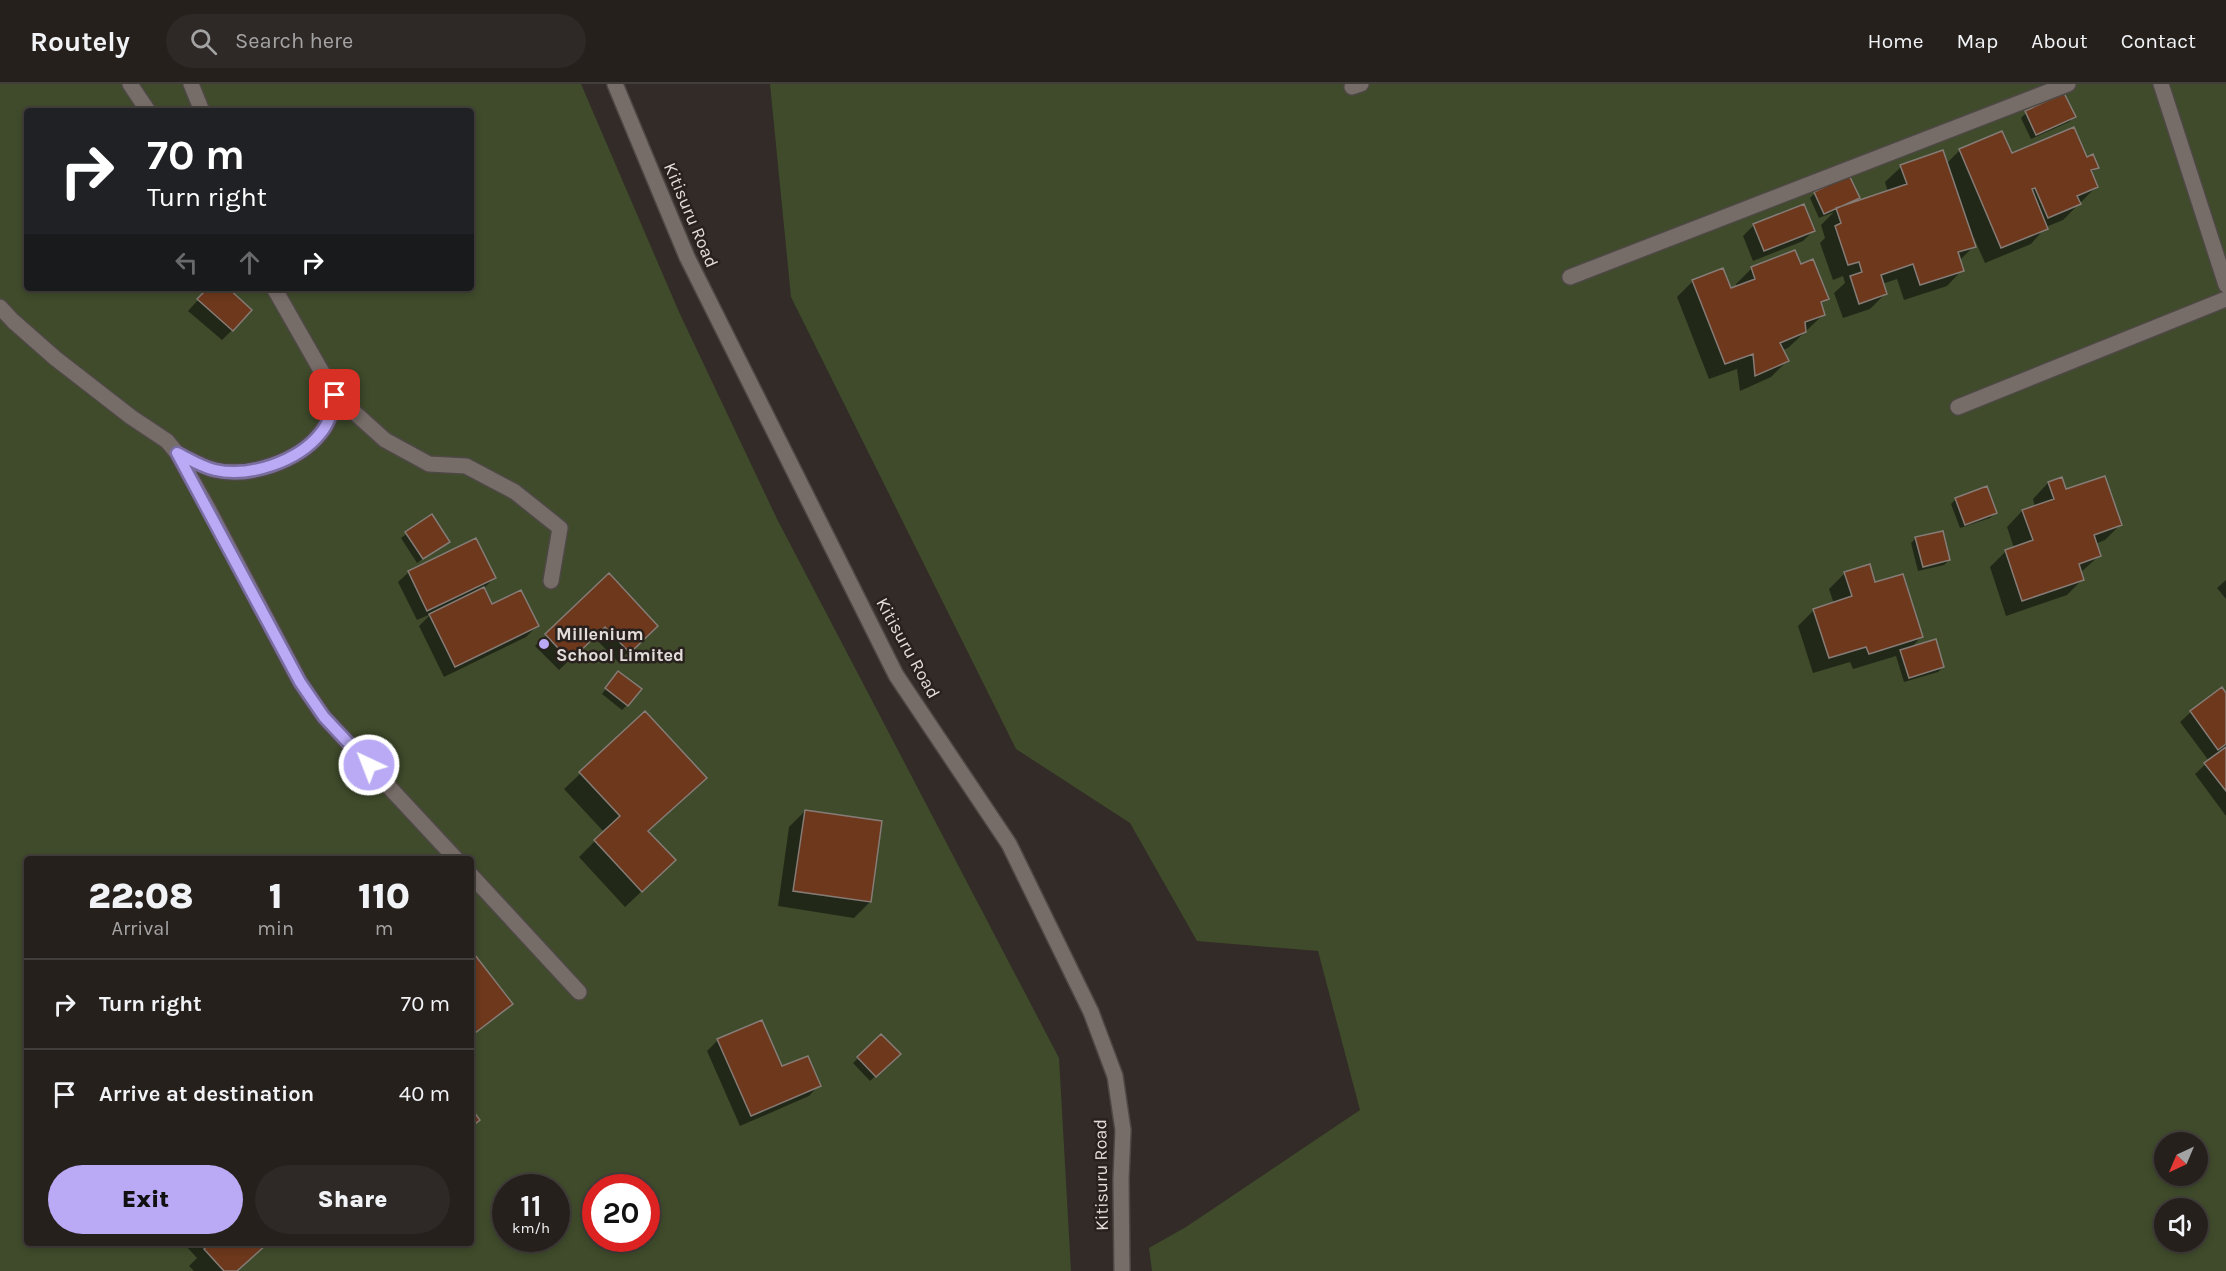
<!DOCTYPE html>
<style>
:root{--surface:#26201d;--page:#2e2826;--text:#f1f3f6;--muted:#a4a3a4;--line:#423e3b;--accent:#baaaf6}
body{margin:0;font-family:Karla,sans-serif;background:var(--page);color:var(--text);height:100vh;display:flex;flex-direction:column;font-size:22px;white-space:nowrap}
*{box-sizing:border-box;margin:0}
p{font-size:20px;color:var(--muted)}
.icon{flex:none;width:33px;height:33px;fill:none;stroke:currentColor;stroke-width:2;stroke-linecap:round;stroke-linejoin:round}
.map{position:relative;flex:1;overflow:hidden}
.sheet{position:absolute;left:24px;top:772px;width:450px;height:390px;display:flex;flex-direction:column;background:var(--surface);border-radius:6px;box-shadow:0 3px 9px #0003,0 0 0 2px var(--line)}
.sheet>*{flex:none}
.banner{position:absolute;left:24px;top:24px;width:450px;height:183px;border-radius:6px;box-shadow:0 3px 9px #0003,0 0 0 2px var(--line);background:#202124;color:#fff;overflow:hidden}
.needle{width:39px;rotate:224deg}
.controls{position:absolute;left:2154px;top:1048px;display:grid;gap:12px}
.controls a{display:grid;place-items:center;width:54px;height:54px;border-radius:50%;background:var(--surface);box-shadow:0 3px 9px #0003,0 0 0 2px var(--line);font-size:30px}
.speed{position:absolute;left:492px;top:1090px;display:flex;gap:12px;font-size:30px;font-weight:700;text-align:center}
.speed>*{display:grid;place-content:center;width:78px;height:78px;border-radius:50%;background:var(--surface);box-shadow:0 3px 9px #0003,0 0 0 2px var(--line);line-height:1}
.speed small{font-size:15px;font-weight:400}
.speed .limit{border:9px solid #d22;background:#fff;color:#111}
.pin{position:absolute;display:grid;place-items:center;width:51px;height:51px;color:#fff;margin:-26px;border-radius:12px;box-shadow:0 3px 9px #0006}
.me{position:absolute;width:66px;margin:-33px;rotate:317deg;stroke-linejoin:round;filter:drop-shadow(0 0 4px #0008)}
.turn{display:flex;align-items:center;gap:21px;height:126px;padding:0 24px;font-size:27px}
.turn .icon{width:78px;height:78px;stroke-width:2.5}
.turn b{display:block;font-size:42px;line-height:51px}
.lanes{display:flex;align-items:center;height:57px;padding:0 24px;background:#0003;justify-content:center;gap:30px;direction:ltr}
.lanes .off{opacity:.35}
.eta{display:flex;justify-content:space-evenly;align-items:center;height:102px;text-align:center}
.eta b{font-size:36px;font-weight:800;line-height:42px}
.button{display:flex;gap:12px;margin-top:auto;padding:12px 24px}
.button a{flex:1;height:69px;border-radius:36px;background:var(--accent);color:#111;font-size:24px;font-weight:800;line-height:69px;text-align:center}
.button a+a{background:var(--page);color:var(--text)}
ul{padding:0;list-style:none}
li{display:flex;align-items:center;gap:18px;height:90px;padding:0 24px;border-top:2px solid var(--line)}
li div{flex:1}
li b{display:block;font-size:22px}
li em{font-style:normal}
header{display:flex;align-items:center;gap:36px;box-sizing:border-box;height:84px;padding:0 30px;background:var(--surface);border-bottom:2px solid var(--line)}
header strong{font-size:28px}
nav{display:flex;gap:33px;margin-inline-start:auto;font-size:21px}
.search{width:420px;height:54px;background:var(--page);display:flex;align-items:center;gap:15px;box-sizing:border-box;padding:0 21px;border-radius:33px;color:var(--muted);font-size:22px}
.map>svg:first-child{display:block}
.green{fill:#3f4b2b;fill-rule:evenodd}
.shadow{fill:#0007}
.building{fill:#6d381c;stroke:#867c77;stroke-width:1.5}
.lines{fill:none;stroke-linecap:round;stroke-linejoin:round}
.minor-casing{stroke:#4e4845;stroke-width:18}
.minor{stroke:#766c68;stroke-width:15}
.route-casing{stroke:#796ea0;stroke-width:15}
.route{stroke:#baaaf6;stroke-width:10}
.poi-dot{fill:#baaaf6;stroke:#29211d;stroke-width:2}
.labels{text-anchor:middle;stroke-width:5;stroke-linejoin:round;paint-order:stroke}
.street-label{font-size:18px;fill:#e2ddda;stroke:#29211d}
.poi-label{font-size:18px;font-weight:bold;fill:#e2ddda;stroke:#29211d;text-anchor:start}
</style>
<header>
<strong>Routely</strong>
<div class="search"><svg class="icon" aria-label="search" viewBox="0 0 24 24"><circle cx="10" cy="10" r="6"/><path d="M15 15l6 6"/></svg>Search here</div>
<nav><a>Home</a><a>Map</a><a>About</a><a>Contact</a></nav>
</header>
<div class="map">
<svg width="2226" height="1187" viewBox="0 0 2226 1187">
<rect width="100%" height="100%" fill="#332b27"/>
<path class="green" d="M0,0h581l98,228 98,207 282,539 12,213h-1071zM27,27h444v177h-444zM27,776h444v384h-444zM506,1104h50v51h-50zM596,1104h50v51h-50z
M770,0h1456v1187h-1074l-3,-23 37,-21 174,-117 -42,-159 -121,-10 -67,-118 -114,-74 -225,-452zM2164,1059h34v33h-34zM2164,1125h34v33h-34z"/>
<path class="shadow" d="M2026,29l48,4 -5,5 -38,17 -10,-21z
M1960,66l126,9 11,8 -6,6 5,14 -33,33 -17,7 -15,17 -46,19 -11,-25 -2,1 2,7 -15,15 3,9 -15,16 -43,14 -7,-21 -15,5 4,9 -16,16 -27,9 -9,-25 11,-10 -2,-7 -10,4 -13,-37 5,-5 -4,-13 13,-13 -15,6 -9,-20 5,-5 43,5 -7,6 37,-12 -3,-10 16,-15 45,-3z
M1754,141l59,6 -10,10 -50,20 -10,-25z
M1800,182l27,32 -7,7 4,9 -36,34 -6,2 5,11 -16,16 -31,14 -3,-22 -28,10 -32,-82 16,-16 37,9 7,-2 -1,-4 16,-16z
M209,204h16l7,42 -10,10 -34,-29z
M2048,399l17,8 56,33 -16,16 -10,4 4,12 -19,17 3,6 -16,16 -61,21 -16,-49 15,-15 9,-4 -7,-21 15,-16 13,-4 -2,-8z
M1956,415l39,14 -5,5 -30,10 -9,-24z
M432,432l16,25 -31,22 -16,-25z
M1916,454l33,22 -5,5 -26,6 -7,-28z
M409,488l85,6 -11,11 9,17 45,20 -11,11 -82,40 -25,-51 12,-12 -14,6 -19,-38z
M1845,489l29,11 47,53 -11,12 33,18 -5,5 -34,10 -8,-26 -43,13 -3,-7 -37,11 -15,-47 16,-16 20,-6 -5,-15z
M609,491l47,50 -38,37 -24,-25 -35,33 -24,-24z
M2226,496v19l-9,-11z
M614,594l13,27 -5,5 -20,-16z
M2226,611v121l-31,-42 14,-13 -29,-39 11,-10z
M645,629l2,119 11,44 -33,31 -46,-50 25,-25 -40,-43z
M805,727l65,91 -16,16 -76,-12 11,-79z
M471,876l40,43 -40,34z
M881,952l18,18 -29,27 -17,-18z
M718,956l101,45 -10,11 -69,30 -33,-75z
M184,1160h83l-31,27h-42l-5,-5 8,-8z"/>
<path class="building" d="M2064,9l12,24 -40,18 -11,-24z
M2074,43l13,30 6,-3 6,14 -8,2 7,17 -21,9 4,8 -33,14 -13,-30 -3,1 16,40 -47,19 -42,-99 43,-18 10,22z
M1943,66l33,97 -18,5 6,19 -44,14 -7,-21 -32,11 6,19 -28,10 -9,-28 12,-4 -3,-10 -11,3 -13,-39 6,-3 -5,-15 71,-24 -7,-19z
M1849,91l11,23 -36,16 -10,-22z
M1804,120l11,27 -51,20 -11,-27z
M1795,166l6,14 12,-5 16,40 -8,3 4,13 -20,7 1,10 -26,11 9,18 -34,15 -2,-22 -28,10 -33,-84 31,-12 8,20 24,-9 -4,-12z
M208,204h20l24,22 -19,21 -36,-32z
M2105,392l17,49 -28,10 7,21 -22,8 5,16 -62,21 -17,-51 28,-10 -11,-30 32,-11 -6,-17 14,-5 4,12z
M1987,402l10,27 -32,12 -10,-27z
M432,430l18,28 -27,17 -18,-27z
M1943,447l7,29 -27,7 -8,-30z
M476,454l20,40 -69,33 -19,-40z
M1870,480l5,18 28,-8 20,63 -54,17 -3,-7 -37,11 -16,-49 39,-13 -8,-24z
M609,489l49,53 -28,27 -25,-26 -35,34 -25,-27z
M484,503l8,17 29,-14 18,36 -84,41 -26,-53z
M1936,555l8,28 -35,11 -9,-28z
M618,587l24,18 -14,17 -23,-18z
M2222,603l4,6v51l-8,6 -28,-39z
M645,627l62,67 -59,53 28,29 -34,32 -48,-52 26,-24 -41,-44z
M2226,663v44l-22,-28z
M805,726l77,11 -11,81 -78,-11z
M475,871l38,49 -42,32v-77z
M762,936l20,46 26,-10 13,30 -70,30 -34,-77z
M881,950l20,20 -25,23 -19,-20z
M471,1024l9,12 -9,7z
M210,1160h57l-30,27h-13l-20,-22z"/>
<g class="lines">
<defs>
<path id="minor" d="M130,0l18,27
M191,0l11,27
M615,0l72,173 209,418 113,169 82,168 24,64 8,54 -2,49 1,92
M2161,0l65,201
M1352,3l9,-3
M1570,193l498,-193
M274,204l61,107 50,45 44,24 37,2 49,26 45,36 -9,53
M0,223l13,14 42,37 76,59 36,24 10,12 32,57 91,172 24,35 133,143
M1958,323l268,-108
M177,369c12,6 25,14 38,17 35,8 83,-9 105,-36 10,-12 13,-25 15,-39
M471,791l108,117"/>
</defs>
<use href="#minor" class="minor-casing"/>
<use href="#minor" class="minor"/>
</g>
<g class="lines">
<defs>
<path id="route" d="M335,311c-2,14 -5,27 -15,39 -22,27 -70,44 -105,36 -13,-3 -26,-11 -38,-17l123,229 24,35 45,48"/>
</defs>
<use href="#route" class="route-casing"/>
<use href="#route" class="route"/>
</g>
<circle class="poi-dot" cx="544" cy="560" r="6"/>
<g class="labels">
<g class="street-label">
<text transform="translate(691 131) rotate(67)" y="6">Kitisuru Road</text>
<text transform="translate(908 564) rotate(61)" y="6">Kitisuru Road</text>
<text transform="translate(1101 1091) rotate(-91)" y="6">Kitisuru Road</text>
</g>
<g class="poi-label">
<text x="556" y="556">Millenium<tspan x="556" dy="21">School Limited</tspan></text>
</g>
</g>
</svg>
<div class="controls">
<a><svg class="needle" viewBox="-14 -14 28 28"><path d="M0-13l5 13h-10z" fill="#e53935"/><path d="M0 13l5-13h-10z" fill="#a4a3a4"/></svg></a>
<a><svg class="icon" aria-label="sound" viewBox="0 0 24 24"><path d="M4 9h4l5-4v14l-5-4H4zM17 9q2 3 0 6"/></svg></a>
</div>
<div class="speed"><div>11<small>km/h</small></div><div class="limit">20</div></div>
<div class="pin" style="left:335px;top:311px;background:#d93025"><svg class="icon" aria-label="arrive" viewBox="0 0 24 24"><path d="M6 21V4h12l-3 4 3 4H6"/></svg></div>
<svg class="me" style="left:369px;top:681px" viewBox="-20 -20 40 40"><circle r="17" fill="#baaaf6" stroke="#fff" stroke-width="3"/><path d="M0-11L8 9 0 5-8 9z" fill="#fff"/></svg>
<div class="banner">
<div class="turn"><svg class="icon" aria-label="right" viewBox="0 0 24 24"><path d="M7 20v-9h11M14 6l5 5-5 5"/></svg><div><b>70 m</b>Turn right</div></div>
<div class="lanes"><svg class="icon off" aria-label="left" viewBox="0 0 24 24"><path d="M17 20v-9H6M10 6l-5 5 5 5"/></svg><svg class="icon off" aria-label="ahead" viewBox="0 0 24 24"><path d="M12 20V5M6 11l6-6 6 6"/></svg><svg class="icon" aria-label="right" viewBox="0 0 24 24"><path d="M7 20v-9h11M14 6l5 5-5 5"/></svg></div>
</div>
<section class="sheet">
<div class="eta">
<div><b>22:08</b><p>Arrival</p></div>
<div><b>1</b><p>min</p></div>
<div><b>110</b><p>m</p></div>
</div>
<ul>
<li><svg class="icon" aria-label="right" viewBox="0 0 24 24"><path d="M7 20v-9h11M14 6l5 5-5 5"/></svg><div><b>Turn right</b></div><em>70 m</em></li>
<li><svg class="icon" aria-label="arrive" viewBox="0 0 24 24"><path d="M6 21V4h12l-3 4 3 4H6"/></svg><div><b>Arrive at destination</b></div><em>40 m</em></li>
</ul>
<div class="button"><a>Exit</a><a>Share</a></div>
</section>
</div>
